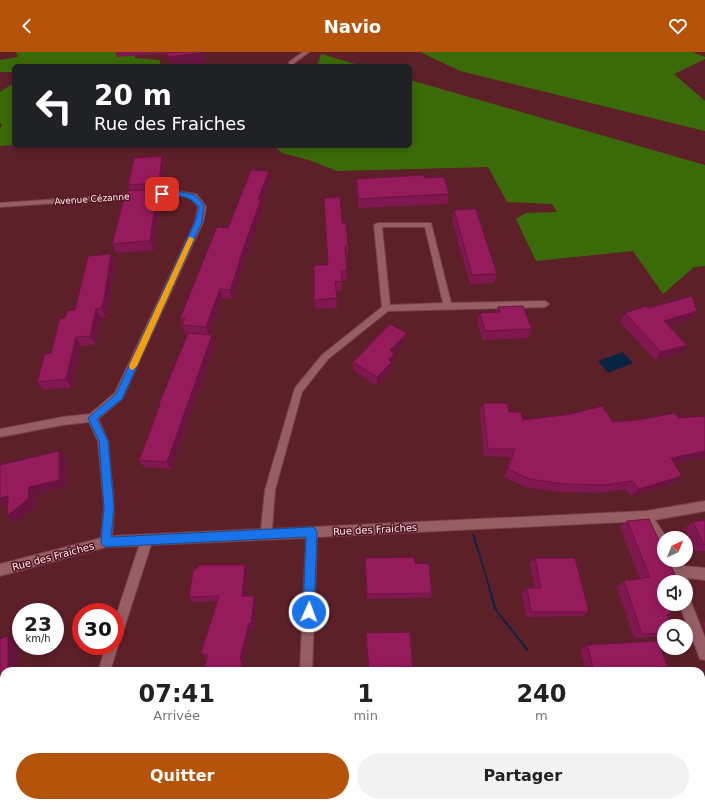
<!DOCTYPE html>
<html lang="fr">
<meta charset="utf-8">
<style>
:root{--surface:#fff;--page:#f2f2f2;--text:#222;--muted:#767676;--accent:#b45309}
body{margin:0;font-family:"DejaVu Sans",sans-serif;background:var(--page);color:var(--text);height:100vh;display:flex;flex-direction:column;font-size:15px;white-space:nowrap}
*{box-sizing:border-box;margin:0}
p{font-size:13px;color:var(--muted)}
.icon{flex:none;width:22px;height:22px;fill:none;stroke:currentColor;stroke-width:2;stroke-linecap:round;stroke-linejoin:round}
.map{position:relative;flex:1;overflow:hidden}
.side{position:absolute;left:0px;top:615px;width:705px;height:140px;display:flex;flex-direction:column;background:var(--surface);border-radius:12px 12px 0 0;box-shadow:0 2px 10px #0003}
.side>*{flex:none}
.top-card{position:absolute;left:12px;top:12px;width:400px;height:84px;border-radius:6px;box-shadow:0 2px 10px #0003;background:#202124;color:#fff;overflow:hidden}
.needle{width:26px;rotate:44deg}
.controls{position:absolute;left:657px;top:479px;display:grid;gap:8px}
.controls a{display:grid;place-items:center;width:36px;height:36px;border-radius:50%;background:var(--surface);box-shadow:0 2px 10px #0003;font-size:20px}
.speed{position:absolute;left:12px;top:551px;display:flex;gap:8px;font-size:20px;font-weight:700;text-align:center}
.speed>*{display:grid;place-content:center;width:52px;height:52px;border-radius:50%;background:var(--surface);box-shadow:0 2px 10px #0003;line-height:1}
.speed small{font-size:10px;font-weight:400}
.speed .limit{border:6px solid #d22;background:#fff;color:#111}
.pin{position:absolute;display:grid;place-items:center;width:34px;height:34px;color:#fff;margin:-17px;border-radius:8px;box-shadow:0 2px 6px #0006}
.me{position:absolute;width:44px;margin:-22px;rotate:2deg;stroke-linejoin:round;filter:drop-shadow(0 0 3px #0008)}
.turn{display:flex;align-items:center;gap:14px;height:84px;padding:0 16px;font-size:18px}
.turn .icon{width:52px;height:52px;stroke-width:2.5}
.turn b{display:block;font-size:28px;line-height:34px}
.eta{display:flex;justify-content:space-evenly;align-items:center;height:68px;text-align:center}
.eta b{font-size:24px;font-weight:800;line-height:28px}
.cta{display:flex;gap:8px;margin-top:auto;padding:8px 16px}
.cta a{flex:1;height:46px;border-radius:24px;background:var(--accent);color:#fff;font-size:16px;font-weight:800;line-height:46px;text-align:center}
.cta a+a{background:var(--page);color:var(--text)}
header{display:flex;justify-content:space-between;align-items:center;height:52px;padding:0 16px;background:var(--accent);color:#fff;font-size:18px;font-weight:800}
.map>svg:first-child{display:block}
.green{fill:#3b6b08}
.water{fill:#092443}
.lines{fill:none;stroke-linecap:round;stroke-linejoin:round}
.minor-casing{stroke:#774148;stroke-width:2}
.minor{fill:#975e64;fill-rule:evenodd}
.wall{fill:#811750}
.shaded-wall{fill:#691341}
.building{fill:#961b5d;stroke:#691341}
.route{fill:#1a73e8;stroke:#114b97}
.slow{fill:#f59e0b}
.labels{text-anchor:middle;stroke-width:3;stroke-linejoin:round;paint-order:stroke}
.far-street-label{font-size:9px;fill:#fdeced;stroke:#511420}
.street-label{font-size:10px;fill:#fdeced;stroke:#511420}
</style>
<header><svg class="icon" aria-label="back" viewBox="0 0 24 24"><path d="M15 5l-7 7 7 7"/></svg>Navio<svg class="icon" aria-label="heart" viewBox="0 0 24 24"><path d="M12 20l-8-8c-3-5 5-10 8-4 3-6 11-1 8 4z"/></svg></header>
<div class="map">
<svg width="705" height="755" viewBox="0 0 705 755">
<rect width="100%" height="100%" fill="#5d2029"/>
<path class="green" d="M16,0h119v6l24,2 3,6h-148v6h-14v-12l18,-3z
M420,0h272l13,5v2l-31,15 31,27v30l-245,-60z
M321,2l41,12h-45z
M410,28l295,85v101l-11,1 -31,27 -30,-43 -97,10 -20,-42 10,-6 31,-1 -5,-8 -45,-2 -19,-35 -151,4 -28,-11 -27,-7 -7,-7h135z
M14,31v62l-14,1v-18l2,-2 -2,-4v-30z"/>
<path class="water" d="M623,300l10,11 -25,10 -10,-12z
M472,482h2l23,76 32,40 -2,1 -33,-42 -9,-34z"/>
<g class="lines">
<defs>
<path id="minor" d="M303,0h6l-16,12h-4v-2z
M177,139l19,3 9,11 1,2 -3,15 -81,177 -24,20 10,22 6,66 -2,29 149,-7 4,-39 30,-102 27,-33 60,-48 -8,-82 4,-2h53l20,80 94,-2 4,3 -4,3 -157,4 -60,48 -26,33 -27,98 -3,39 374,-18 59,-10v10l-50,9 12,18h-3v11l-4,-1 -17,-27 -326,16 -5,134h-12l6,-133 -155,7 -30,93 -2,4 -2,1 1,3 -8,25h-12l8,-25h9v-27l24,-73 -33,1 -106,29v-12l101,-26 3,-31 -6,-66 -9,-19 -26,3 -63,12v-8l63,-12 27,-3 25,-21 80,-171 3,-15 -7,-9 -14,-3 -177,12v-4zM382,175h43l18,76 -53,2z
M668,508h13l3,6 21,2v12l-17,-2 1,4 -3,5v-5h-9l-2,-9z
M686,545l4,2 15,39v22l-5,-1 -19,-50 -1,-5h6z
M54,751h15l-1,4h-15z
M294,751h14v4h-14z"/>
</defs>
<use href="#minor" class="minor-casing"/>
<use href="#minor" class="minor"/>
</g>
<path class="wall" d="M115,0h88l2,11 -1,2 -12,1h-22l-3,-13 -50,4z
M162,104l2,7 -3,28h-3l2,7 -6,52 -38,3 -4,-9 18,-54 -2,-5z
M269,119l1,9 -8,22 1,6 -21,59v3l-10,29 -10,-1 -13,37 6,9 -44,125 -27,-2 -5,-7 20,-54v-2l29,-70h-3l-5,-16 48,-90z
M356,127l93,15 -2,10 -88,4 -3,-20z
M454,158l43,64 -3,9 -24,1 -18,-65z
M342,171l6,22v10h-2l1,15v10h-5v10l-6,1 1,17 -22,1 -1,-9 14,-35z
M111,202l4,9 -7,47 -2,7 -5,1 -5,26 -15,2 -9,41 -28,3 -7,-8 14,-29 14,-35 10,-8z
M498,255l34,22 -4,9 -45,2 -6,-18 3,-9 16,-1z
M649,256l41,12 -21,7 11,27 -25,6 -35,-38 5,-9z
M407,281l-2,9 -11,11v9l-2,2 -1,7 -14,15 -24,-16v-8z
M483,351l26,9 14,8 90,2 92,35 -31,6v20l-43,13 -6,-7 -25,4 -41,-1 -34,-5 -21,-10 7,-20 -27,-1 -4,-45z
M705,468v31h-10l-10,-23 8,-6z
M627,469l37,61v22l7,10 -3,1 -4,11v11l-30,1 -17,-51 7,-6 16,-2 -20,-52z
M365,506l50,5 17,30 -2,5 -63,1 -2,-36z
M535,506l54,54 -7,4 -56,1 -4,-24 5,-5h7l-4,-24z
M245,513l3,5 -3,26 11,5 -2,27h-3l-8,34 3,4 -2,5h-41l4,-14h-2l-4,-4 16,-52 -24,1 -4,-5z
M705,570v6l-3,-5z
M366,581l47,38h-45l-2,-33z
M587,593l82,26h-83l-6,-22z
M474,751h78l1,4h-79z"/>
<path class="shaded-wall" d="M203,0l2,11 -1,2 -12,1h-22l-3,-9z
M162,104l2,7 -3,28 -2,-8z
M269,119l1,9 -8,22 1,6 -21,59v3l-10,29 -2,-9 28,-91z
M157,137l3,9 -6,52 -4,-9z
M111,202l4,9 -7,47 -2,7 -5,-9z
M220,237l2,9 -13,38 -3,-9z
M96,257l5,9 -5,26 -6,-8z
M697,259l-7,9 -32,10 6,-9z
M407,281l-2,9 -16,17 1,-9z
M212,283l3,9 -44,125 -4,-7z
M76,285l5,9 -9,41 -6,-8z
M687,293l-7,9 -25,6 6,-8z
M394,302v8l-2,2 -1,7 -14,15v-9l11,-17z
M59,399l7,8v28l-29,7 -1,12 -21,17 -8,-7 22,-29z
M705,399v6l-42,8 8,-7z
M682,424l-8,7 -43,13 8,-7z
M8,444l9,7 -17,3v-8z
M245,513l3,5 -3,31 -3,-5z
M254,544l2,5 -2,27 -3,-4z
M249,571l2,5 -8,34 3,4 -2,5h-4v-13z
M8,584l9,4 1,31h-10z
M4,623v7l-4,2v-7z"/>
<path class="building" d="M167,0h36l-1,1 -35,4z
M162,104l-3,27 -31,2 6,-27z
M251,118l18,1 -11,28h3l-22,62h1l-10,29 -10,-1 -14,38 -24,-2 3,-7h-5l37,-91 11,1z
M424,123v3l20,-1 5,17 -90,5 -3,-20z
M157,137l-7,52 -38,3 14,-53z
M340,145l2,26h4l2,22 -3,1 2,24 -6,1 1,10 -7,1 2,16 -23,2v-35h14l-4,-67z
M476,157l21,65 -25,1 -18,-65z
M111,202l-7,46 -3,8 -5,1 -6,27 -14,1 -10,42 -29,3 8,-28 6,-1 9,-35h5l2,-7 8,-1 13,-54z
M692,244l5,15 -33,10 23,24 -26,7 -36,-39 21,-7 3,2z
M523,254l9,23 -47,2 -5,-18 20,-1 -2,-5z
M390,272l17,9 -17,17 4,4 -6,6 4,2 -15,15 -24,-15z
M188,281l24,2 -45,127 -28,-2 21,-55 -1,-1z
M483,351h24l2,9h12l2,8 48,-6 31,-8 11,16 25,-2 37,-7 4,5 26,-2v35l-34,7 11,18 -43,13 -7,-8 -26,4 -42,-1 -35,-5 -21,-10 7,-20h-27z
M59,399v29l-30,7 -1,12 -21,17 1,-20 -8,2v-33z
M649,467l15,32v9h4l10,22h-14v22h4l3,10h-4l5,12h-8v7l-22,1 -18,-53 26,-4 -23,-56z
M705,468v25h-1l-11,-23z
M414,505l1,6 14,1 3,29 -65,1 -2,-36z
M535,506h40l14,54h-58l-4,-24h14z
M200,513h45l-3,31h12l-3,28 -2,-1 -9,35 2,5 -2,8h-37l5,-16 -7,-2 18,-57 -30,1 4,-26z
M410,580l3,39h-44l-3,-38z
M8,584v35h-4v4l-4,2v-38z
M658,589l11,30h-75l-7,-26z
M701,649h4v68l-4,1v-41h2l-2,-5z
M118,751h92v2l-15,2h-77z
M362,751h82v4h-81z
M478,751h74l1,4h-75z"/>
<path class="route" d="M177,139l18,4 9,10 -2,17 -80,177 -25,20 11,22 6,66 -3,30 201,-10 3,1 2,4 -3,80 -1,4 -4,1 -4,-1 -2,-4 3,-75 -200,10 -4,-2 -1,-3 3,-35 -5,-66 -11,-23 28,-24 79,-172 4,-15c-18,-20 -28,-5 -40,-13l3,-2z"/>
<path class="slow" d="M189,185h2l3,2 -57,127 -4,4 -3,-1 -1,-3z"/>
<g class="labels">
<g class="far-street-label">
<text transform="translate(92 147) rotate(-4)" y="3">Avenue Cézanne</text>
</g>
<g class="street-label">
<text transform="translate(375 477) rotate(-3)" y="4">Rue des Fraiches</text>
<text transform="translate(53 504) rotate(-15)" y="4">Rue des Fraiches</text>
</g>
</g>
</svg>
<div class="controls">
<a><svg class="needle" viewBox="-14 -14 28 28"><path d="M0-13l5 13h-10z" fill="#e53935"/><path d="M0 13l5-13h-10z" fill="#767676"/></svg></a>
<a><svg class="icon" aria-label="sound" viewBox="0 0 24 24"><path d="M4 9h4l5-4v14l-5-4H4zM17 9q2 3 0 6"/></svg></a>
<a><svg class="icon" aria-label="search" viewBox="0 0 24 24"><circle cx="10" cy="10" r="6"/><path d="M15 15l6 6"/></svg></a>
</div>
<div class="speed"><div>23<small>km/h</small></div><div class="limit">30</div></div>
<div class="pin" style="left:162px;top:142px;background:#d93025"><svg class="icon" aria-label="arrive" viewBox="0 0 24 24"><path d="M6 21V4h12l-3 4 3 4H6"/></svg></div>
<svg class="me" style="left:309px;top:560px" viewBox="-20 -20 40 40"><circle r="17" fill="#1a73e8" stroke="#fff" stroke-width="3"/><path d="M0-11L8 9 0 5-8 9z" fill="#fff"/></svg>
<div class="top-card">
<div class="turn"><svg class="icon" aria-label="left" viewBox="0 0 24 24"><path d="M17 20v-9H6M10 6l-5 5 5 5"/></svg><div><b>20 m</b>Rue des Fraiches</div></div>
</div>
<section class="side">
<div class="eta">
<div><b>07:41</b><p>Arrivée</p></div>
<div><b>1</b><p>min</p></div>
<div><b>240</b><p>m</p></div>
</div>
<div class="cta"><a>Quitter</a><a>Partager</a></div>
</section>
</div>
